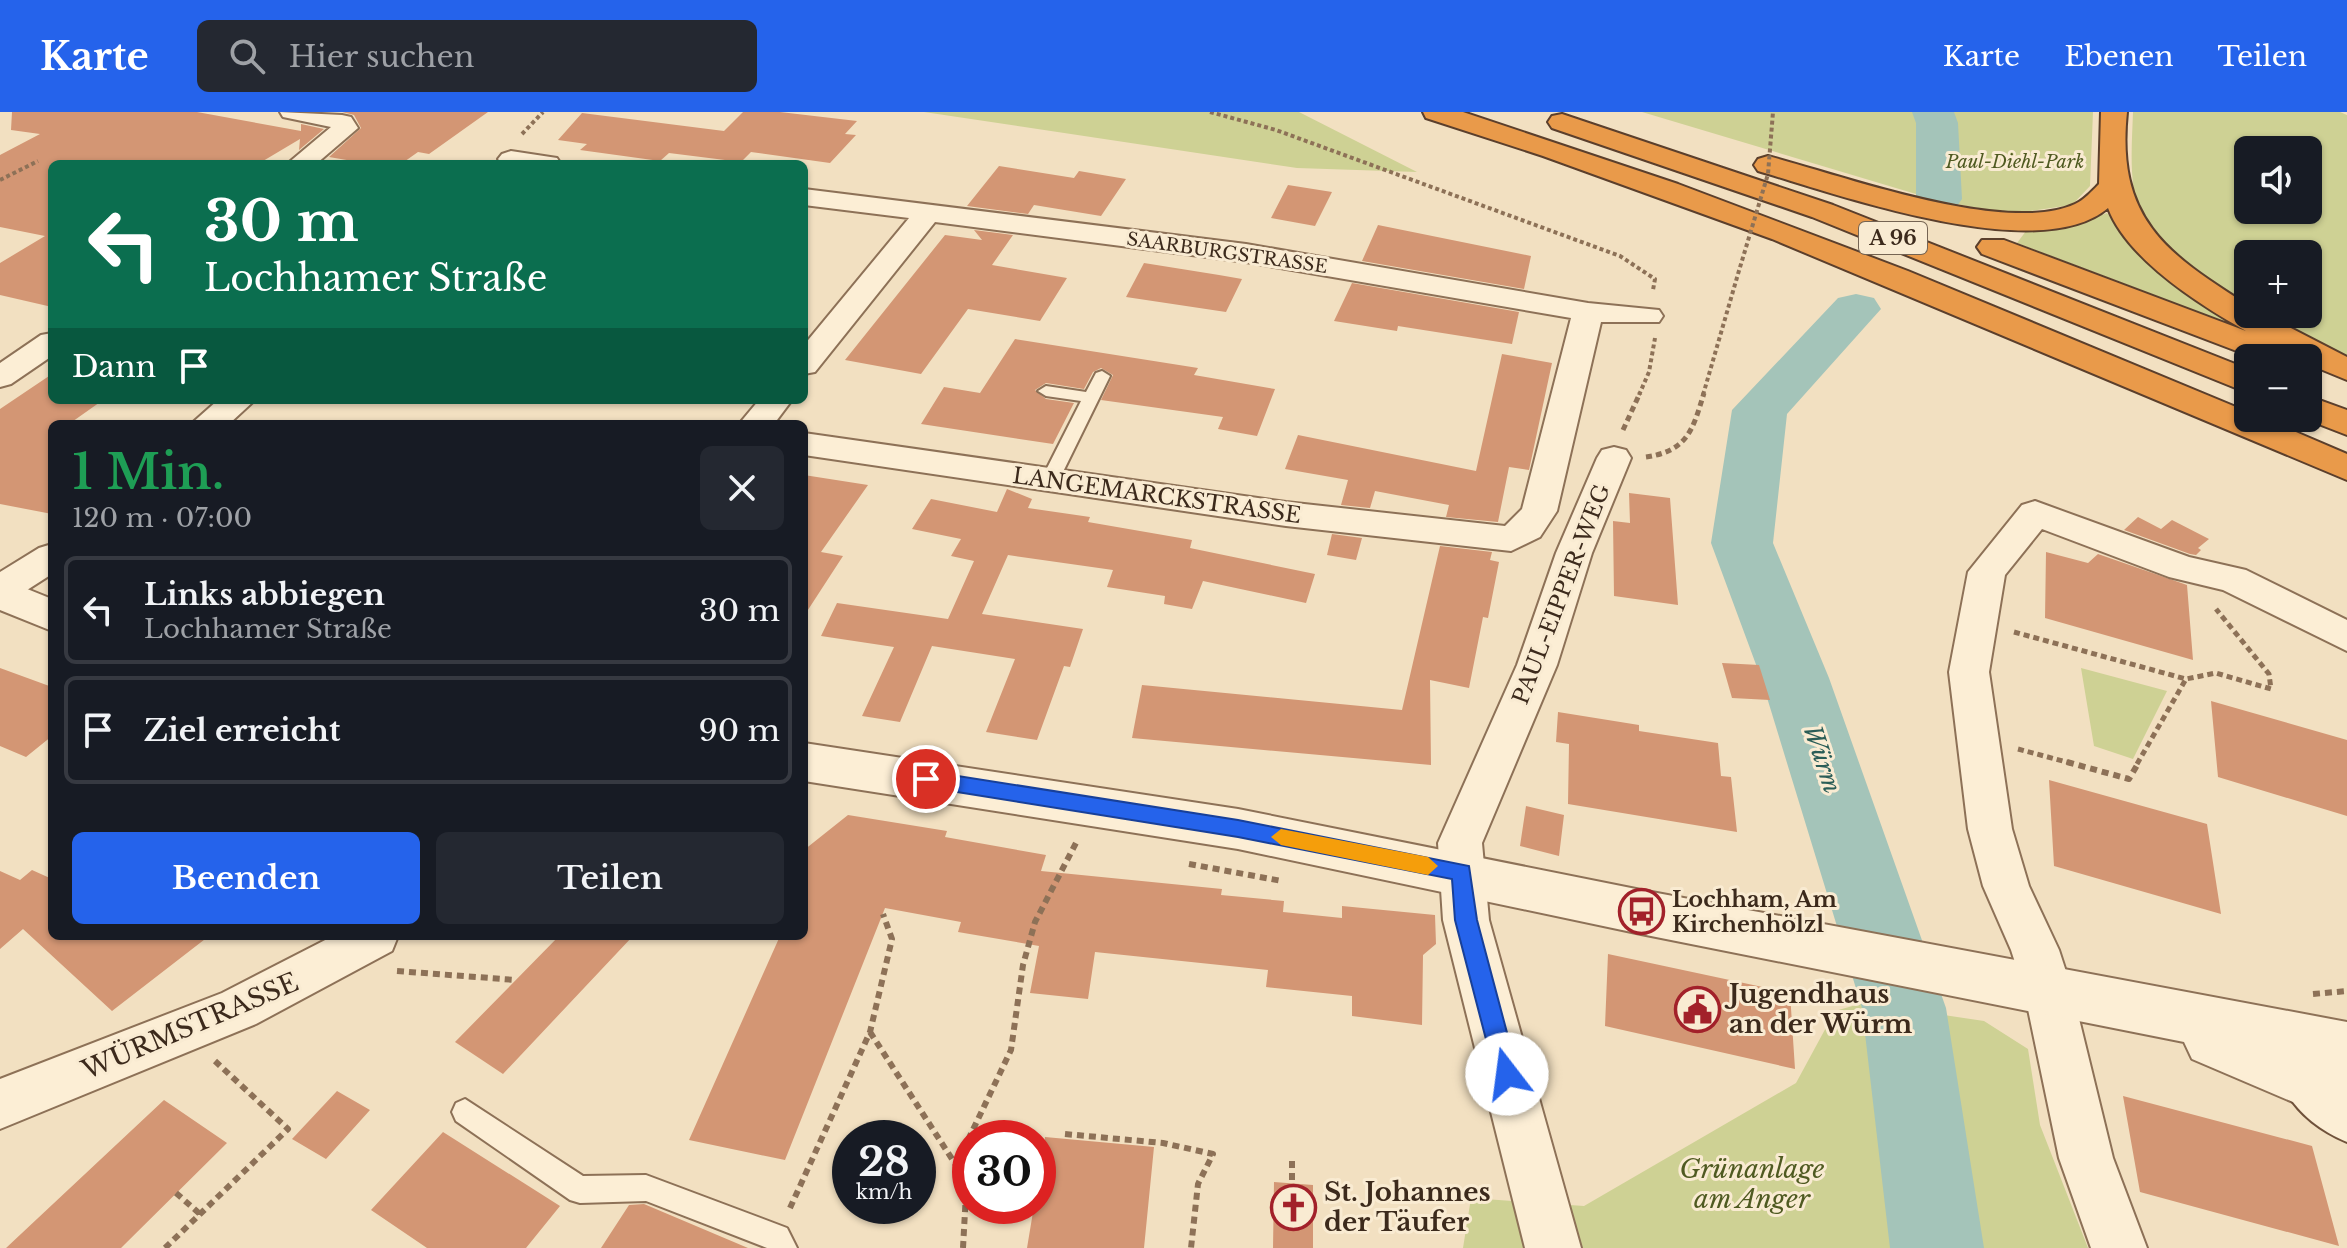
<!DOCTYPE html>
<html lang="de">
<meta charset="utf-8">
<style>
:root{--surface:#171b24;--page:#242831;--text:#f1f3f6;--muted:#9ea1a6;--line:#363941;--accent:#2563eb}
body{margin:0;font-family:"Libre Baskerville",serif;background:var(--page);color:var(--text);height:100vh;display:flex;flex-direction:column;font-size:30px;white-space:nowrap}
*{box-sizing:border-box;margin:0}
p{font-size:26px;color:var(--muted)}
.icon{flex:none;width:44px;height:44px;fill:none;stroke:currentColor;stroke-width:2;stroke-linecap:round;stroke-linejoin:round}
.map{position:relative;flex:1;overflow:hidden}
.details{position:absolute;left:48px;top:308px;width:760px;height:520px;display:flex;flex-direction:column;background:var(--surface);border-radius:12px;box-shadow:0 2px 6px #0004}
.details>*{flex:none}
.banner{position:absolute;left:48px;top:48px;width:760px;height:244px;border-radius:12px;box-shadow:0 2px 6px #0004;background:#0b6e4f;color:#fff;overflow:hidden}
.fabs{position:absolute;left:2234px;top:24px;display:grid;gap:16px}
.fabs a{display:grid;place-items:center;width:88px;height:88px;border-radius:12px;background:var(--surface);box-shadow:0 2px 6px #0004;font-size:40px}
.speed{position:absolute;left:832px;top:1008px;display:flex;gap:16px;font-size:40px;font-weight:700;text-align:center}
.speed>*{display:grid;place-content:center;width:104px;height:104px;border-radius:50%;background:var(--surface);box-shadow:0 2px 6px #0004;line-height:1}
.speed small{font-size:20px;font-weight:400}
.speed .limit{border:12px solid #d22;background:#fff;color:#111}
.pin{position:absolute;display:grid;place-items:center;width:68px;height:68px;color:#fff;margin:-34px;border:4px solid #fff;border-radius:50%;box-shadow:0 2px 8px #0007}
.me{position:absolute;width:88px;margin:-44px;rotate:345deg;stroke-linejoin:round;filter:drop-shadow(0 0 6px #0008)}
.turn{display:flex;align-items:center;gap:28px;height:168px;padding:0 24px;font-size:36px}
.turn .icon{width:104px;height:104px;stroke-width:2.5}
.turn b{display:block;font-size:56px;line-height:68px}
.then{display:flex;align-items:center;height:76px;padding:0 24px;background:#0003;gap:16px;font-size:30px}
.round{display:grid;place-items:center;flex:none;width:84px;height:84px;border-radius:12px;background:var(--page)}
.headline{display:flex;align-items:center;justify-content:space-between;height:136px;padding:0 24px}
h1{font-size:48px;font-weight:600;line-height:60px;color:#1e9e55}
.button{display:flex;gap:16px;margin-top:auto;padding:16px 24px}
.button a{flex:1;height:92px;border-radius:12px;background:var(--accent);color:#fff;font-size:32px;font-weight:600;line-height:92px;text-align:center}
.button a+a{background:var(--page);color:var(--text)}
ul{padding:0;list-style:none}
li{display:flex;align-items:center;gap:24px;height:108px;margin:0 16px 12px;padding:0 8px;border:4px solid var(--line);border-radius:12px}
li div{flex:1}
li b{display:block;font-size:30px}
li em{font-style:normal}
header{display:flex;align-items:center;gap:48px;box-sizing:border-box;height:112px;padding:0 40px;background:var(--accent);color:#fff}
header strong{font-size:38px}
nav{display:flex;gap:44px;margin-inline-start:auto;font-size:28px}
.search{width:560px;height:72px;background:var(--page);display:flex;align-items:center;gap:20px;box-sizing:border-box;padding:0 28px;border-radius:12px;color:var(--muted);font-size:30px}
.map>svg:first-child{display:block}
.green{fill:#ced194;fill-rule:evenodd}
.lines{fill:none;stroke-linecap:round;stroke-linejoin:round}
.river{fill:#a4c4b9;fill-rule:evenodd}
.building{fill:#d39674}
.service-casing{stroke:#8d7157;stroke-width:4}
.minor-casing{stroke:#8d7157;stroke-width:4}
.tertiary-casing{stroke:#8d7157;stroke-width:4}
.secondary-casing{stroke:#6f513a;stroke-width:4}
.motorway-casing{stroke:#5b3f2c;stroke-width:4}
.path-far2{stroke:#8d7157;stroke-width:4;stroke-dasharray:4 3;stroke-linecap:butt}
.path-far1{stroke:#8d7157;stroke-width:5;stroke-dasharray:6 4;stroke-linecap:butt}
.path{stroke:#8d7157;stroke-width:6;stroke-dasharray:7 5;stroke-linecap:butt}
.service{fill:#fceed5;fill-rule:evenodd}
.minor{fill:#fceed5;fill-rule:evenodd}
.tertiary{fill:#fceed5;fill-rule:evenodd}
.secondary{fill:#fceed5;fill-rule:evenodd}
.motorway{fill:#e99a4a;fill-rule:evenodd}
.path-bridge{stroke:#8d7157;stroke-width:4;stroke-dasharray:4 3;stroke-linecap:butt}
.route{fill:#2563eb;stroke:#184099;stroke-width:2}
.slow{fill:#f59e0b}
.labels{text-anchor:middle;stroke-width:6;stroke-linejoin:round;paint-order:stroke}
.far-park-label{font-size:18px;font-style:italic;fill:#4f5a21;stroke:#f9ebd2}
.far-street-label{font-size:18px;fill:#3c2a1c;stroke:#f9ebd2}
.shield{fill:#f9ebd2;stroke:#756453;stroke-width:2}
.shield-label{font-size:20px;font-weight:bold;fill:#3c2a1c}
.street-label{font-size:22px;fill:#3c2a1c;stroke:#f9ebd2}
.poi-label{font-size:22px;font-weight:bold;fill:#3c2a1c;stroke:#f9ebd2;text-anchor:start}
.water-label{font-size:24px;font-style:italic;fill:#2a5d57;stroke:#f9ebd2}
.near-poi-label{font-size:26px;font-weight:bold;fill:#3c2a1c;stroke:#f9ebd2;text-anchor:start}
.near-street-label{font-size:26px;fill:#3c2a1c;stroke:#f9ebd2}
.near-park-label{font-size:26px;font-style:italic;fill:#4f5a21;stroke:#f9ebd2}
</style>
<header>
<strong>Karte</strong>
<div class="search"><svg class="icon" aria-label="search" viewBox="0 0 24 24"><circle cx="10" cy="10" r="6"/><path d="M15 15l6 6"/></svg>Hier suchen</div>
<nav><a>Karte</a><a>Ebenen</a><a>Teilen</a></nav>
</header>
<div class="map">
<svg width="2347" height="1136" viewBox="0 0 2347 1136">
<rect width="100%" height="100%" fill="#f2e0c1"/>
<path class="green" d="M924,0h375l118,60 -120,-4z
M1642,0h451l-3,74 -18,19 -63,9 -73,-14z
M2133,0h207l7,3v246l-88,-47h49v-60h-60v53c-38,-22 -88,-48 -107,-91 -13,-31 -9,-71 -8,-104zM2248,38h60v60h-60z
M2107,101l29,36 105,79 -224,-85 9,-12 38,-2z
M2081,556l86,23 -34,68 -39,-13z
M1863,891l121,18 44,28 12,76 48,123h-625l8,-50 113,8 212,-123 39,-72z"/>
<g class="lines">
<path class="river" d="M1912,0h42l4,11 4,76 -7,10 -16,4 -16,-4 -7,-10v-76z
M1856,182l18,4 7,11 -94,105 -14,129 56,135 117,330 38,240h-94l-28,-240 -101,-330 -50,-135 21,-133 106,-112z"/>
</g>
<path class="building" d="M12,0h185l104,19v-7l23,5 -25,21 1,-11 -42,25h-206v143l-52,-12v-32l45,-27 -45,-9v-72l40,-21 -29,-4z
M342,0h146l-59,42 -11,-2 -17,12h-31l-41,-7 32,-29 -7,-13z
M743,0h37l77,9 -12,13 11,1 -26,28 -79,-11 -10,10 -72,-9 -9,8 -80,-11 7,-6 -29,-4 24,-27 142,18z
M999,54l75,12 5,-7 47,8 -25,37 -67,-11 -6,9 -61,-8z
M1288,73l44,7 -17,34 -44,-8z
M1378,113l153,31 -7,33 -162,-28z
M974,118l39,5 -21,30 75,13 -27,43 -72,-12 -47,65 -76,-14 100,-125 37,5z
M1144,151l75,12 23,4 -16,33 -100,-15z
M1352,171l167,29 -7,32 -114,-18 -1,5 -63,-10z
M1015,227l183,29 -4,7 81,14 -18,47 -39,-7 5,-12 -122,-17 12,-25 -12,-7 -8,4 -9,17 -38,-6 -11,7 11,9 28,4 -21,41 -132,-20 23,-37 36,6z
M1502,242l50,9 -23,107 -20,-3 -11,55 -52,-5 3,-12 -74,-14 -5,17 -29,-3 7,-25 -63,-11 13,-34 178,36z
M52,262v26h51l-34,24h-17v90l-52,-10v-95z
M804,363l64,10 -47,67 22,4 -39,60z
M1007,377l25,10 -4,9 62,9 -2,5 104,18 -2,8 125,26 -9,29 -103,-22 -11,28 -28,-5 1,-8 -58,-9 6,-17 -105,-15 -26,59 101,15 -13,38 -6,-1 -27,74 -51,-8 29,-73 -83,-13 -32,76 -38,-6 32,-69 -73,-11 16,-33 111,16 26,-58 -23,-5 10,-17 -49,-10 19,-30 66,13z
M1629,381l41,5 8,107 -64,-9 -1,-75 17,2z
M2138,405l23,12 11,-9 37,19 -11,9 3,2 -5,5 -6,-1 -66,-24z
M1332,422l30,4 -6,22 -29,-5z
M1440,434l52,6 -2,8 9,2 -11,56 -5,-1 -14,71 -39,-8 1,85 -299,-27 10,-53 260,25z
M2046,440l42,11 10,-9 89,31 6,75 -148,-42z
M1722,551l37,2 11,35 -38,-2z
M0,556l52,19v49l-26,21 -26,-11z
M2211,589l136,39v76l-129,-39z
M1558,600l81,13v6l79,12 3,33 10,1 6,55 -169,-28 1,-60 -13,-2z
M2049,668l158,44 14,90 -167,-48z
M1526,694l38,9 -5,41 -39,-10z
M848,703l99,16 -2,6 101,18 -5,16 181,18 -1,6 63,6 -1,11 59,6v-12l93,9 1,29 -13,11 -1,70 -70,-9v-20l-86,-9 2,-17 -173,-18 -7,47 -58,-6 9,-47 -81,-14 3,-10 -76,-14 -100,252 -96,-20 91,-204h24v-86z
M32,758l20,9v57h157l-97,75 -89,-82 -23,20v-78l20,9z
M559,824h74l-130,138 -48,-32z
M1608,842l182,39 5,76 -190,-43z
M337,979l33,19 -44,49 -34,-20z
M2123,984l189,50 27,100 -199,-54z
M164,988l63,43 -106,105h-115z
M443,1020l117,74 -34,42h-99l-56,-38z
M1045,1025l109,10 -10,101h-117l7,-42h4z
M1274,1070l39,3v63h-40z
M644,1092l104,44h-147l28,-43z"/>
<g class="lines">
<defs>
<path id="service" d="M1102,259l8,5 -51,104 -3,4h-12l-3,-4 40,-79 -35,-5 -8,-5 8,-5 40,6 10,-19z
M465,987l118,77 63,-1 141,53 10,20h-30l-121,-47 -66,2 -10,-3 -114,-79 -4,-9 4,-9z"/>
<path id="minor" d="M280,0l62,3 9,2 7,11 -42,36h-29l44,-37 -48,-10z
M511,39l46,7 4,6h-59l-4,-5 4,-5z
M804,77l442,55 342,59 71,7 4,6 -4,6h-58l-44,189 -17,26 -29,14 -225,-25 -482,-71v-22l482,69 219,24 17,-17 49,-191 -325,-56 -311,-40 -120,150 -11,2v-29l105,-127 -105,-13z
M52,221v23l-41,28 -11,3v-24l41,-28z
M218,288h37l-26,24h-38z
M759,288h33l-18,24h-35z
M1614,335l12,3 5,8 -39,95 -35,112 -75,178 7,77 92,328h-56l-82,-328 -5,-77 79,-178 39,-112 41,-95 5,-8z
M2035,389l154,56 57,13 101,50v31l-124,-61 -54,-13 -127,-48 -37,46 -16,97 23,157 17,57 30,64 13,40 41,168 34,90h-56l-32,-90 -35,-168 -13,-40 -28,-64 -15,-57 -19,-157 19,-100 54,-67z
M52,432v30l-39,25 -13,4v-31l39,-24z
M333,824h65l-6,15 -136,73 -256,105v-50l222,-86z"/>
<path id="tertiary" d="M0,466l52,21v32l-52,-21z
M804,631l434,66 403,81 706,132v103l-155,-66 -8,-17 -543,-108 -403,-85 -434,-68z"/>
<path id="secondary" d="M2310,944l20,8 17,14v64c-28,-12 -53,-31 -65,-59l8,-19z"/>
<path id="motorway" d="M1423,0h40l215,72 230,87 340,141v6h15l84,36v26l-575,-241 -229,-83 -117,-38z
M2101,0h26c-11,106 38,141 121,193v9h16l83,43v23l-39,-16v-6h-53l-273,-104 -5,-7 5,-7h22l242,91c-46,-26 -119,-72 -138,-123 -69,59 -271,-14 -350,-37l-4,-6 4,-6 10,-3c73,19 238,80 307,48 9,-4 17,-13 24,-20z
M1562,2l271,91 415,164v24l-436,-176 -260,-89 -4,-6 4,-6z
M2308,284l39,14v25l-44,-17h5z"/>
</defs>
<use href="#service" class="service-casing"/>
<use href="#minor" class="minor-casing"/>
<use href="#tertiary" class="tertiary-casing"/>
<use href="#secondary" class="secondary-casing"/>
<use href="#motorway" class="motorway-casing"/>
<path class="path-far2" d="M1210,0l66,18 344,126 35,23 -2,11
M522,22l21,-22
M0,68l38,-19
M49,105l3,1
M1639,283l10,-23 6,-34
M1703,283l35,-121"/>
<path class="path-far1" d="M1623,318l17,-37
M1646,345c42,-6 47,-28 58,-64
M2014,520l172,47 30,-6 55,16 -2,-15 -53,-65
M2018,637l56,15
M2137,652l49,-85"/>
<path class="path" d="M2067,650l62,17 10,-17
M1189,752l93,17
M397,859l119,9
M2313,882l34,-3
M870,920l93,144
M1065,1022l98,9 50,11 -15,30 -7,64
M1292,1049v23
M176,1081l24,21
M790,1096l80,-176 22,-93 -9,-25
M165,1136l123,-119 -73,-68
M963,1136l6,-110 42,-88 12,-85 12,-43 42,-81"/>
<use href="#service" class="service"/>
<use href="#minor" class="minor"/>
<use href="#tertiary" class="tertiary"/>
<use href="#secondary" class="secondary"/>
<use href="#motorway" class="motorway"/>
<path class="path-bridge" d="M1738,162l30,-100 5,-62"/>
</g>
<path class="route" d="M926,659l312,49 231,46 8,54 41,154 -3,8 -8,3 -9,-3 -3,-8 -40,-154 -3,-41 -214,-42 -312,-50 -10,-8z"/>
<path class="slow" d="M1281,717l147,28 10,9 -10,9 -147,-30 -10,-8z"/>
<defs>
<symbol id="bus-ring" viewBox="-11 -11 22 22"><circle r="9.5" fill="#f9ebd2" stroke="#a2212a" stroke-width="1.5"/><path d="M-5-6H5V4H4V6H2V4H-2V6H-4V4H-5ZM-3.5-4V0h7V-4ZM-3.5 1.2v1.5H-2V1.2ZM2 1.2v1.5H3.5V1.2Z" fill="#a2212a"/></symbol>
<symbol id="civic-ring" viewBox="-11 -11 22 22"><circle r="9.5" fill="#f9ebd2" stroke="#a2212a" stroke-width="1.5"/><path d="M-.6-6.5H3V-4.5H.6V-3L4-1V1h2V6H-6V1h2V-1L-.6-3ZM-1.2 2.5V6h2.4V2.5Z" fill="#a2212a"/></symbol>
<symbol id="church-ring" viewBox="-11 -11 22 22"><circle r="9.5" fill="#f9ebd2" stroke="#a2212a" stroke-width="1.5"/><path d="M-1.2-6h2.4v3.5h3.3v2.4h-3.3V6h-2.4V-.1h-3.3v-2.4h3.3Z" fill="#a2212a"/></symbol>
</defs>
<g fill-rule="evenodd">
<use href="#bus-ring" x="1616" y="774" width="51" height="51"/>
<use href="#civic-ring" x="1672" y="872" width="51" height="51"/>
<use href="#church-ring" x="1268" y="1070" width="51" height="51"/>
</g>
<g class="labels">
<g class="far-park-label">
<text x="2015" y="56">Paul-Diehl-Park</text>
</g>
<g class="far-street-label">
<text transform="translate(1227 141) rotate(8)" y="6">SAARBURGSTRASSE</text>
</g>
<rect class="shield" x="1859" y="110" width="68" height="32" rx="6"/>
<g class="shield-label">
<text x="1893" y="133">A 96</text>
</g>
<g class="street-label">
<text transform="translate(1157 383) rotate(8)" y="8">LANGEMARCKSTRASSE</text>
<text transform="translate(1561 482) rotate(-69)" y="8">PAUL-EIPPER-WEG</text>
</g>
<g class="poi-label">
<text x="1672" y="795">Lochham, Am<tspan x="1672" dy="25">Kirchenhölzl</tspan></text>
</g>
<g class="water-label">
<text transform="translate(1822 647) rotate(72)" y="8">Würm</text>
</g>
<g class="near-poi-label">
<text x="1729" y="891">Jugendhaus<tspan x="1729" dy="30">an der Würm</tspan></text>
<text x="1324" y="1089">St. Johannes<tspan x="1324" dy="30">der Täufer</tspan></text>
</g>
<g class="near-street-label">
<text transform="translate(190 914) rotate(-23)" y="9">WÜRMSTRASSE</text>
</g>
<g class="near-park-label">
<text x="1752" y="1066">Grünanlage<tspan x="1752" dy="30">am Anger</tspan></text>
</g>
</g>
</svg>
<div class="fabs">
<a><svg class="icon" aria-label="sound" viewBox="0 0 24 24"><path d="M4 9h4l5-4v14l-5-4H4zM17 9q2 3 0 6"/></svg></a>
<a>+</a>
<a>−</a>
</div>
<div class="speed"><div>28<small>km/h</small></div><div class="limit">30</div></div>
<div class="pin" style="left:926px;top:667px;background:#d93025"><svg class="icon" aria-label="arrive" viewBox="0 0 24 24"><path d="M6 21V4h12l-3 4 3 4H6"/></svg></div>
<svg class="me" style="left:1507px;top:962px" viewBox="-20 -20 40 40"><circle r="19" fill="#fff"/><path d="M0-13L10 11 0 6-10 11z" fill="#2563eb"/></svg>
<div class="banner">
<div class="turn"><svg class="icon" aria-label="left" viewBox="0 0 24 24"><path d="M17 20v-9H6M10 6l-5 5 5 5"/></svg><div><b>30 m</b>Lochhamer Straße</div></div>
<div class="then">Dann<svg class="icon" aria-label="arrive" viewBox="0 0 24 24"><path d="M6 21V4h12l-3 4 3 4H6"/></svg></div>
</div>
<section class="details">
<div class="headline"><div><h1>1 Min.</h1><p>120 m · 07:00</p></div><a class="round"><svg class="icon" aria-label="close" viewBox="0 0 24 24"><path d="M6 6l12 12M18 6L6 18"/></svg></a></div>
<ul>
<li><svg class="icon" aria-label="left" viewBox="0 0 24 24"><path d="M17 20v-9H6M10 6l-5 5 5 5"/></svg><div><b>Links abbiegen</b><p>Lochhamer Straße</p></div><em>30 m</em></li>
<li><svg class="icon" aria-label="arrive" viewBox="0 0 24 24"><path d="M6 21V4h12l-3 4 3 4H6"/></svg><div><b>Ziel erreicht</b></div><em>90 m</em></li>
</ul>
<div class="button"><a>Beenden</a><a>Teilen</a></div>
</section>
</div>
